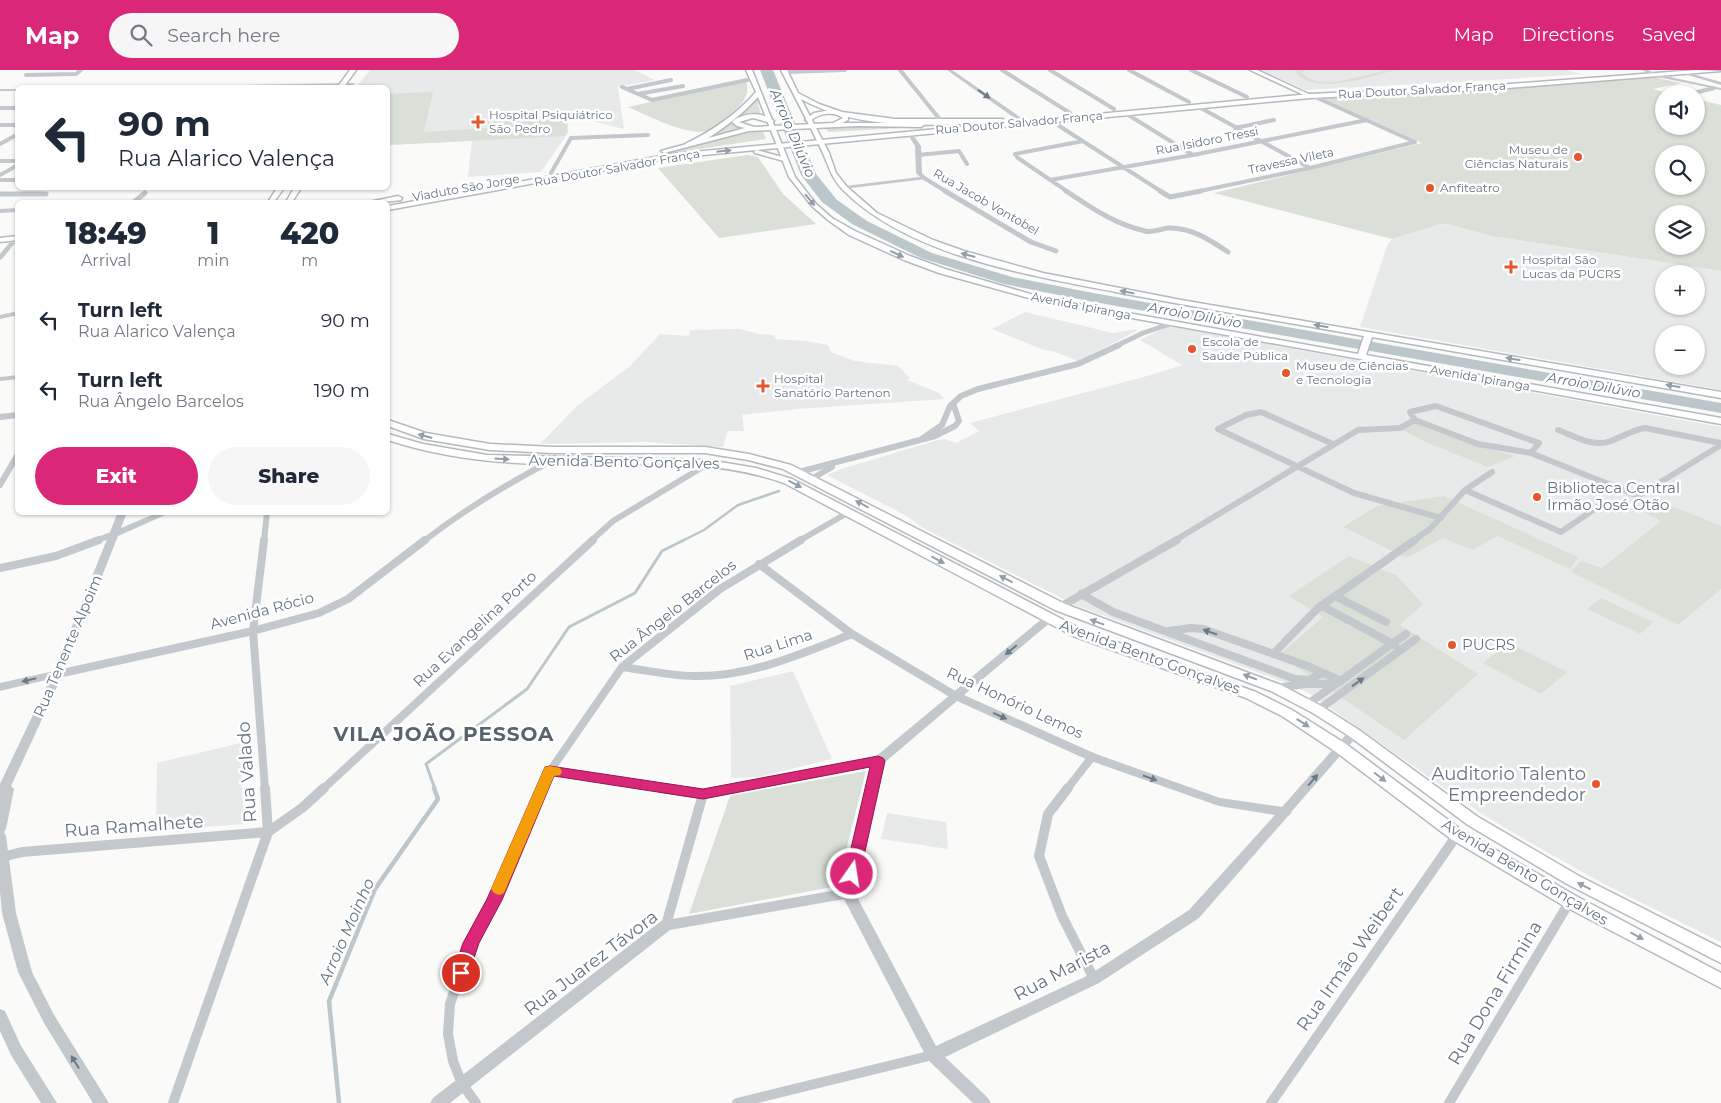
<!DOCTYPE html>
<meta charset="utf-8">
<style>
:root{--surface:#fff;--page:#f6f6f7;--text:#1f2937;--muted:#747a83;--accent:#db2777}
body{margin:0;font-family:Montserrat,sans-serif;background:var(--page);color:var(--text);height:100vh;display:flex;flex-direction:column;font-size:19px;white-space:nowrap}
*{box-sizing:border-box;margin:0}
p{font-size:16px;color:var(--muted)}
.icon{flex:none;width:28px;height:28px;fill:none;stroke:currentColor;stroke-width:2;stroke-linecap:round;stroke-linejoin:round}
.map{position:relative;flex:1;overflow:hidden}
.drawer{position:absolute;left:15px;top:130px;width:375px;height:315px;display:flex;flex-direction:column;background:var(--surface);border-radius:8px;box-shadow:0 1px 4px #0004}
.drawer>*{flex:none}
.banner{position:absolute;left:15px;top:15px;width:375px;height:105px;border-radius:8px;box-shadow:0 1px 4px #0004;background:#fff;color:var(--text);overflow:hidden}
.buttons{position:absolute;left:1655px;top:15px;display:grid;gap:10px}
.buttons a{display:grid;place-items:center;width:50px;height:50px;border-radius:50%;background:var(--surface);box-shadow:0 1px 4px #0004;font-size:25px}
.pin{position:absolute;display:grid;place-items:center;width:42px;height:42px;color:#fff;margin:-21px;border:2px solid #fff;border-radius:50%;box-shadow:0 1px 5px #0007}
.me{position:absolute;width:55px;margin:-28px;rotate:13deg;stroke-linejoin:round;filter:drop-shadow(0 0 4px #0008)}
.turn{display:flex;align-items:center;gap:18px;height:105px;padding:0 20px;font-size:22px}
.turn .icon{width:65px;height:65px;stroke-width:2.5}
.turn b{display:block;font-size:35px;line-height:42px}
.eta{display:flex;justify-content:space-evenly;align-items:center;height:85px;text-align:center}
.eta b{font-size:30px;font-weight:800;line-height:35px}
.action{display:flex;gap:10px;margin-top:auto;padding:10px 20px}
.action a{flex:1;height:58px;border-radius:30px;background:var(--accent);color:#fff;font-size:20px;font-weight:800;line-height:58px;text-align:center}
.action a+a{background:var(--page);color:var(--text)}
ul{padding:0;list-style:none}
li{display:flex;align-items:center;gap:15px;height:70px;padding:0 20px}
li div{flex:1}
li b{display:block;font-size:19px}
li em{font-style:normal}
header{display:flex;align-items:center;gap:30px;box-sizing:border-box;height:70px;padding:0 25px;background:var(--accent);color:#fff}
header strong{font-size:24px}
nav{display:flex;gap:28px;margin-inline-start:auto;font-size:18px}
.search{width:350px;height:45px;background:var(--page);display:flex;align-items:center;gap:12px;box-sizing:border-box;padding:0 18px;border-radius:28px;color:var(--muted);font-size:19px}
.map>svg:first-child{display:block}
.built{fill:#e8e9e9;fill-rule:evenodd}
.green{fill:#dadfd7;fill-rule:evenodd}
.water{fill:#bbc7cb}
.lines{fill:none;stroke-linecap:round;stroke-linejoin:round}
.stream-far2{stroke:#bbc7cb;stroke-width:2.5}
.stream-far1{stroke:#bbc7cb;stroke-width:3}
.stream{stroke:#bbc7cb;stroke-width:4.5}
.secondary-casing{stroke:#b3babf;stroke-width:3}
.primary-casing{stroke:#b5babe;stroke-width:3}
.minor-far4{stroke:#c3c8cc;stroke-width:4}
.minor-far3{stroke:#c3c8cc;stroke-width:5}
.minor-far2{stroke:#c3c8cc;stroke-width:6}
.minor-far1{stroke:#c3c8cc;stroke-width:8}
.minor{stroke:#c3c8cc;stroke-width:10}
.tertiary{fill:#c3c8cc;fill-rule:evenodd}
.secondary{fill:#fff;fill-rule:evenodd}
.primary{fill:#fff;fill-rule:evenodd}
.oneway{fill:#6a7a87}
.oneway2{fill:#939fa8}
.route{fill:#db2777;stroke:#8e194d}
.slow{fill:#f59e0b}
.poi-dot{fill:#e4572e;stroke:#fff;stroke-width:2}
.labels{text-anchor:middle;stroke-width:5;stroke-linejoin:round;paint-order:stroke}
.far-street-label{font-size:12px;fill:#657683;stroke:#fff}
.far-poi-label{font-size:12px;fill:#657683;stroke:#fff;text-anchor:start}
.far-water-label{font-size:14px;font-style:italic;fill:#60757c;stroke:#fff}
.street-label{font-size:15px;fill:#657683;stroke:#fff}
.poi-label{font-size:15px;fill:#657683;stroke:#fff;text-anchor:start}
.water-label{font-size:16px;font-style:italic;fill:#60757c;stroke:#fff}
.near-street-label{font-size:18px;fill:#657683;stroke:#fff}
.near-poi-label{font-size:18px;fill:#657683;stroke:#fff;text-anchor:end}
.district-label{font-size:20px;font-weight:bold;letter-spacing:1px;fill:#57646e;stroke:#fff}
</style>
<header>
<strong>Map</strong>
<div class="search"><svg class="icon" aria-label="search" viewBox="0 0 24 24"><circle cx="10" cy="10" r="6"/><path d="M15 15l6 6"/></svg>Search here</div>
<nav><a>Map</a><a>Directions</a><a>Saved</a></nav>
</header>
<div class="map">
<svg width="1721" height="1033" viewBox="0 0 1721 1033">
<rect width="100%" height="100%" fill="#fafaf8"/>
<path class="built" d="M370,0h265l20,10 -37,7 6,42 -56,-14v18l-27,39 -73,5 4,-36 -84,4v-57h-33z
M1260,0h306l16,4 -88,6 -189,10z
M1441,154l15,1 36,11 229,35v119l-361,-63 27,-81 5,-7zM1664,204h32v32h-32zM1664,264h32v32h-32z
M1025,242l88,21 23,-4 1,2 -59,30 -25,-10 -9,-1 -52,-21z
M1169,256l552,101v515l-117,-58 -75,-42 -50,-30 -169,-118 -18,-9 -217,-80 -152,-77 -18,-13 -78,-40 14,-6 97,-29 7,-1 11,4 23,-12 -9,-8 181,-48 31,-10 -42,-25z
M740,259l18,5 16,1 2,4 29,2 23,4 3,7 24,9 43,5 12,12 -3,2 32,13 6,6 -148,10 -55,6 2,16h-16l-5,16 -78,-5 -105,2 38,-39 52,-39 30,-32 29,2 1,-6z
M793,601l39,88 -73,18 -28,1 -1,-92z
M240,673l4,81 -88,7 1,-68z
M887,743l59,9 2,27 -67,-10z"/>
<path class="green" d="M1297,0h7l-2,3c22,22 67,-3 92,-3 -23,7 -80,26 -99,2z
M1652,7l29,6 -28,6 18,5h-7v32h32v-27l25,6v166l-229,-35 -44,-12h-7l-49,15 -178,-46 208,-50 -104,-47 171,-7zM1664,84h32v32h-32zM1664,144h32v32h-32z
M746,11c4,13 -2,22 -12,30 -8,6 -16,15 -25,19 -19,8 -62,-15 -81,-23z
M433,22l-9,40 63,-4 2,-9 78,-4v17l-2,4 -177,9v-51z
M757,28l4,18 -20,1 -9,5 4,4 10,2 -36,8 38,-28z
M860,55l50,1 49,-1 -131,7 -3,-6z
M762,59l4,10 -114,17 88,-24z
M747,85l11,2 25,37 33,30 -97,14 -61,-70z
M1417,353l60,23 38,10 -27,11 -60,-24 -25,-13z
M1444,426l134,61 -8,12 -72,-33 -26,14 -29,-12 -37,20 -63,-31 34,-21z
M1667,434l54,22v63l-43,36 -107,-53 10,-11 21,7 59,-47 -16,-8z
M1349,486l47,19 27,29 -23,21 78,49 -74,66 -125,-85 44,-38 -34,-21z
M1601,528l52,24 -13,12 -53,-25z
M1509,573l58,29 -26,22 -58,-31z
M866,701l-29,115 -148,28 41,-118z"/>
<path class="water" d="M760,0h13l43,104 21,26 30,21 65,32 80,24 81,16 628,110v10l-627,-111 -90,-18 -83,-26 -69,-34 -30,-22 -21,-27z"/>
<g class="lines">
<path class="stream-far2" d="M682,471l22,-11 34,-25 41,-14"/>
<path class="stream-far1" d="M435,719l-9,-25 101,-75 42,-62 66,-34 27,-42 22,-11"/>
<path class="stream" d="M339,1033l-10,-102 46,-112 63,-90 -4,-11"/>
<defs>
<path id="secondary" d="M746,0h6l43,107 21,27 16,14 23,13 55,25 35,13 99,29 314,56 6,-18c-79,-14 -159,-27 -238,-42 -91,-18 -215,-36 -283,-104 -12,-12 -14,-24 -21,-39 -13,-27 -27,-54 -41,-81h6l11,23 21,11 23,8 53,7h108l-2,3c-65,3 -141,10 -200,-23l28,54 7,20 11,14 30,26 56,27 31,11 79,22 138,27 540,92v6l-349,-61 -6,18 355,63v6l-678,-122 -104,-29 -35,-13 -55,-25 -21,-15 -16,-14 -23,-29 -31,-80c-13,15 -54,50 -73,49v-2c27,-13 51,-29 71,-52z
M1250,0h7l56,26 -5,1z"/>
<path id="primary" d="M350,0h6l-13,18h-6z
M1696,0l25,1 -238,19 -173,8 -553,52 29,8 1,1 -3,2 -29,-8 -1,-1 2,-2 -84,8 -284,52v-4l284,-52 638,-60 173,-8z
M831,40l17,5v5l-6,3h79l3,2 -3,2 -63,-1 -109,5 -85,22 -3,-2 84,-23 -8,-2 -5,-4c11,-10 31,-10 42,-1l-3,2 -18,-5 -14,4 15,5 79,-4 10,-5c-9,-7 -24,-5 -33,3l-5,-1 9,-7z
M277,118h7l-10,14h-6z
M294,118h7l-9,14h-6z
M398,126l4,2 -1,2 -17,2h-15z
M18,166v4l-18,2v-4z
M388,350l38,13 64,11 63,3h152l44,7 42,11 274,139 216,81 42,22 36,23 119,87 101,59 142,72v15l-154,-79 -99,-59 -119,-89 -36,-23 -42,-22 -216,-81 -272,-141 -35,-9 -43,-7h-152l-63,-3 -66,-11 -36,-13z
M388,364l35,10 64,11 221,5 48,8 36,11 291,151 173,62 36,18 54,34 117,87 113,65 145,77v15l-157,-82 -113,-67 -115,-87 -54,-36 -36,-18 -173,-62 -289,-153c-73,-26 -152,-18 -229,-19 -57,0 -112,-6 -167,-24z"/>
</defs>
<use href="#secondary" class="secondary-casing"/>
<use href="#primary" class="primary-casing"/>
<path class="minor-far4" d="M900,0l42,52
M1002,0l68,43
M1050,0l64,39
M1129,0l60,32
M1191,0l56,27
M785,2l60,-2
M26,5l50,-1 5,-4
M622,17l30,13 100,-21
M627,19l44,-9
M638,24l45,-8
M1690,24l24,-6
M1313,26l102,46
M1199,37l111,61
M0,38h18
M1125,43l68,42
M1050,50l112,72
M0,55h18
M1235,58l39,-8
M0,74l18,-10
M918,85l41,-4 8,13
M0,91h18
M551,103l20,-35 77,-3
M0,105l18,-10
M924,108l23,14
M1050,110l143,-25 174,-35
M1068,122l-50,-34 -3,-4 68,-13
M1195,122l115,-24 105,-26"/>
<path class="minor-far3" d="M945,121l86,51 25,9
M1066,121c26,17 48,33 79,40 7,2 15,-2 23,-3 23,-1 42,12 60,24
M1160,121l10,6 31,-6
M0,124h46
M134,132l11,-9
M1116,276l27,-13 30,-10"/>
<path class="minor-far2" d="M1436,336l103,37 -8,10 -53,-9 -63,-24 -5,-8z
M0,347l18,-2
M1218,359l136,64 87,25
M1218,359l28,-14 15,-3 72,32
M1558,360c17,6 35,18 53,11 12,-5 22,-11 34,-13l76,15
M920,370l22,-15 8,-19 11,-10 17,-7 100,-25 41,-19
M1531,383l107,43 83,-51
M799,402l136,-36 20,-10 4,-5 -6,-18
M813,408l19,-11
M0,415l18,-31
M1465,420l96,42 41,-28
M95,471l19,-7
M264,471l3,-29
M424,471c41,-32 81,-56 127,-80
M591,471l22,-20 98,-59
M799,471l50,-29
M1174,471l184,-111 42,-2 15,-8
M1413,471l17,-12 35,-39 27,-18"/>
<path class="minor-far1" d="M264,470l-11,91 12,158
M759,494l93,70 104,62
M0,498l56,-12 43,-16
M1081,524l32,18 182,67 14,1 13,-7
M1335,526l51,26
M1322,536l73,39
M1060,537l117,-67
M1169,561l22,-3 12,1 102,36 36,16
M1273,584l45,-46 97,-68
M622,597c24,3 48,9 72,9 56,1 107,-22 158,-42
M58,604l195,-43 66,-18 29,-14 77,-59
M1276,618l29,-4h31
M1308,634l98,-70
M1318,640l98,-71
M550,701l120,18
M323,719l270,-249
M542,719l8,-18 72,-104 98,-78 81,-49
M730,719l148,-28
M1067,719l25,-32"/>
<path class="minor" d="M661,718l42,6 33,-6
M1068,718l-20,26 -9,42 23,60 32,63
M2,787l20,-5 246,-20 34,-24 22,-20
M666,855l37,-131
M173,1033l95,-271 -3,-44
M476,1033l-14,-19 -9,-23 -5,-27 2,-30 21,-61 23,-43 49,-112
M737,1033l196,-48
M1271,1033l186,-268
M1449,1033l121,-202"/>
<path class="tertiary" d="M947,0h5l68,47 20,5 -3,2 -21,-5z
M1642,0h6l8,4 65,14v2l-68,-14z
M1671,0h7l43,12v3z
M355,13l-2,2 -228,3 2,-1z
M0,19h18v2h-18z
M910,61l11,15 1,27 5,5 -1,1 -83,10v-2l2,-1 75,-9 -4,-4 -1,-27 -8,-13z
M0,108h18v4h-18z
M18,138v4l-18,1v-4z
M10,172l5,1 -13,16 -2,1v-6z
M18,241v4l-18,4v-4z
M18,305v4l-18,2v-4z
M118,442h9l-6,16 38,-16h13l-54,24 -55,138 -52,112 3,3 -8,40 -2,3 2,4 10,77 16,59 22,43 55,88h-16l-49,-80 -26,-51 -16,-59 -2,-21v-108l50,-105 -50,12v-8l54,-12z
M1048,546l4,1 1,2 -1,2 -88,74 132,59 124,44 62,9 68,-77h8l2,3 -68,78 -2,4 -2,1 -89,102 -100,65 -154,74 43,41 3,5h-18l-45,-43 -84,-161 -174,31 -220,173h-20l3,-5 228,-177 181,-32 32,-131 170,-141zM957,631l131,59 131,46 56,9 -86,95 -100,65 -153,71 -81,-153 29,-130z
M0,939l5,2 16,35 36,57h-16l-30,-48 -11,-24z"/>
<use href="#secondary" class="secondary"/>
<use href="#primary" class="primary"/>
</g>
<defs><path id="oneway-solid" d="M-6-.8H1V-3.2L6.5 0L1 3.2V.8H-6Z" transform="scale(1.25)"/></defs>
<g class="oneway">
<use href="#oneway-solid" transform="translate(984 24) rotate(35)"/>
<use href="#oneway-solid" transform="translate(1210 562) rotate(-161)"/>
<use href="#oneway-solid" transform="translate(1011 580) rotate(140)"/>
<use href="#oneway-solid" transform="translate(29 610) rotate(167)"/>
<use href="#oneway-solid" transform="translate(1358 612) rotate(-36)"/>
<use href="#oneway-solid" transform="translate(1000 646) rotate(24)"/>
<use href="#oneway-solid" transform="translate(1150 708) rotate(19)"/>
<use href="#oneway-solid" transform="translate(1313 710) rotate(-49)"/>
<use href="#oneway-solid" transform="translate(75 992) rotate(-122)"/>
</g>
<g class="oneway2">
<use href="#oneway-solid" transform="translate(724 81) rotate(-6)"/>
<use href="#oneway-solid" transform="translate(810 130) rotate(50)"/>
<use href="#oneway-solid" transform="translate(897 184) rotate(25)"/>
<use href="#oneway-solid" transform="translate(968 185) rotate(-165)"/>
<use href="#oneway-solid" transform="translate(1127 222) rotate(-169)"/>
<use href="#oneway-solid" transform="translate(1321 256) rotate(-170)"/>
<use href="#oneway-solid" transform="translate(1513 289) rotate(-170)"/>
<use href="#oneway-solid" transform="translate(1673 316) rotate(-170)"/>
<use href="#oneway-solid" transform="translate(425 366) rotate(-165)"/>
<use href="#oneway-solid" transform="translate(502 389) rotate(3)"/>
<use href="#oneway-solid" transform="translate(795 414) rotate(27)"/>
<use href="#oneway-solid" transform="translate(862 434) rotate(-152)"/>
<use href="#oneway-solid" transform="translate(938 490) rotate(28)"/>
<use href="#oneway-solid" transform="translate(1006 509) rotate(-153)"/>
<use href="#oneway-solid" transform="translate(1097 552) rotate(-160)"/>
<use href="#oneway-solid" transform="translate(1250 607) rotate(-159)"/>
<use href="#oneway-solid" transform="translate(1303 653) rotate(33)"/>
<use href="#oneway-solid" transform="translate(1380 707) rotate(37)"/>
<use href="#oneway-solid" transform="translate(1584 816) rotate(-153)"/>
<use href="#oneway-solid" transform="translate(1637 866) rotate(28)"/>
</g>
<path class="route" d="M878,686l5,2 2,3 -25,113 -3,4 -5,2 -5,-2 -2,-4 25,-107 -167,32 -149,-23 -52,124 -23,43 -10,30 -3,5 -5,2 -6,-2 -2,-5 10,-30 24,-44 58,-132 5,-1 153,23z"/>
<path class="slow" d="M550,696l10,2 2,4 -2,3 -6,1 -50,117 -5,2 -5,-2 -3,-4 52,-118 2,-4z"/>
<g class="poi-dot">
<path d="M475.5 44.5h5v5h5v5h-5v5h-5v-5h-5v-5h5z"/>
<circle cx="1578" cy="87" r="5"/>
<circle cx="1430" cy="118" r="5"/>
<path d="M1508.5 189.5h5v5h5v5h-5v5h-5v-5h-5v-5h5z"/>
<circle cx="1192" cy="279" r="5"/>
<circle cx="1286" cy="303" r="5"/>
<path d="M760.5 308.5h5v5h5v5h-5v5h-5v-5h-5v-5h5z"/>
<circle cx="1537" cy="427" r="5"/>
<circle cx="1452" cy="575" r="5"/>
<circle cx="1596" cy="714" r="5"/>
</g>
<g class="labels">
<g class="far-street-label">
<text transform="translate(1422 20) rotate(-3)" y="4">Rua Doutor Salvador França</text>
<text transform="translate(1019 53) rotate(-5)" y="4">Rua Doutor Salvador França</text>
<text transform="translate(1207 71) rotate(-11)" y="4">Rua Isidoro Tressi</text>
<text transform="translate(1291 91) rotate(-12)" y="4">Travessa Vileta</text>
<text transform="translate(617 98) rotate(-10)" y="4">Rua Doutor Salvador França</text>
<text transform="translate(466 118) rotate(-10)" y="4">Viaduto São Jorge</text>
<text transform="translate(986 132) rotate(30)" y="4">Rua Jacob Vontobel</text>
<text transform="translate(1081 236) rotate(11)" y="4">Avenida Ipiranga</text>
<text transform="translate(1480 308) rotate(10)" y="4">Avenida Ipiranga</text>
</g>
<g class="far-poi-label">
<text x="489" y="49">Hospital Psiquiátrico<tspan x="489" dy="14">São Pedro</tspan></text>
<text x="1568" y="84" text-anchor="end">Museu de<tspan x="1568" dy="14">Ciências Naturais</tspan></text>
<text x="1440" y="122">Anfiteatro</text>
<text x="1522" y="194">Hospital São<tspan x="1522" dy="14">Lucas da PUCRS</tspan></text>
<text x="1202" y="276">Escola de<tspan x="1202" dy="14">Saúde Pública</tspan></text>
<text x="1296" y="300">Museu de Ciências<tspan x="1296" dy="14">e Tecnologia</tspan></text>
<text x="774" y="313">Hospital<tspan x="774" dy="14">Sanatório Partenon</tspan></text>
</g>
<g class="far-water-label">
<text transform="translate(793 63) rotate(67)" y="5">Arroio Dilúvio</text>
<text transform="translate(1195 245) rotate(10)" y="5">Arroio Dilúvio</text>
<text transform="translate(1594 315) rotate(10)" y="5">Arroio Dilúvio</text>
</g>
<g class="street-label">
<text transform="translate(624 392) rotate(1)" y="5">Avenida Bento Gonçalves</text>
<text transform="translate(262 541) rotate(-15)" y="5">Avenida Rócio</text>
<text transform="translate(673 541) rotate(-38)" y="5">Rua Ângelo Barcelos</text>
<text transform="translate(475 559) rotate(-43)" y="5">Rua Evangelina Porto</text>
<text transform="translate(778 575) rotate(-18)" y="5">Rua Lima</text>
<text transform="translate(68 576) rotate(-67)" y="5">Rua Tenente Alpoim</text>
<text transform="translate(1150 587) rotate(20)" y="5">Avenida Bento Gonçalves</text>
<text transform="translate(1015 633) rotate(25)" y="5">Rua Honório Lemos</text>
<text transform="translate(1525 802) rotate(31)" y="5">Avenida Bento Gonçalves</text>
</g>
<g class="poi-label">
<text x="1547" y="423">Biblioteca Central<tspan x="1547" dy="17">Irmão José Otão</tspan></text>
<text x="1462" y="580">PUCRS</text>
</g>
<g class="water-label">
<text transform="translate(346 861) rotate(-66)" y="6">Arroio Moinho</text>
</g>
<g class="near-street-label">
<text transform="translate(247 702) rotate(-94)" y="6">Rua Valado</text>
<text transform="translate(134 756) rotate(-4)" y="6">Rua Ramalhete</text>
<text transform="translate(1350 889) rotate(-55)" y="6">Rua Irmão Weibert</text>
<text transform="translate(591 893) rotate(-37)" y="6">Rua Juarez Távora</text>
<text transform="translate(1062 901) rotate(-28)" y="6">Rua Marista</text>
<text transform="translate(1495 923) rotate(-59)" y="6">Rua Dona Firmina</text>
</g>
<g class="near-poi-label">
<text x="1586" y="710">Auditorio Talento<tspan x="1586" dy="21">Empreendedor</tspan></text>
</g>
<g class="district-label">
<text x="444" y="671">VILA JOÃO PESSOA</text>
</g>
</g>
</svg>
<div class="buttons">
<a><svg class="icon" aria-label="sound" viewBox="0 0 24 24"><path d="M4 9h4l5-4v14l-5-4H4zM17 9q2 3 0 6"/></svg></a>
<a><svg class="icon" aria-label="search" viewBox="0 0 24 24"><circle cx="10" cy="10" r="6"/><path d="M15 15l6 6"/></svg></a>
<a><svg class="icon" aria-label="layers" viewBox="0 0 24 24"><path d="M12 4l9 5-9 5-9-5zM3 14l9 5 9-5"/></svg></a>
<a>+</a>
<a>−</a>
</div>
<div class="pin" style="left:461px;top:903px;background:#d93025"><svg class="icon" aria-label="arrive" viewBox="0 0 24 24"><path d="M6 21V4h12l-3 4 3 4H6"/></svg></div>
<svg class="me" style="left:852px;top:804px" viewBox="-20 -20 40 40"><circle r="17" fill="#db2777" stroke="#fff" stroke-width="3"/><path d="M0-11L8 9 0 5-8 9z" fill="#fff"/></svg>
<div class="banner">
<div class="turn"><svg class="icon" aria-label="left" viewBox="0 0 24 24"><path d="M17 20v-9H6M10 6l-5 5 5 5"/></svg><div><b>90 m</b>Rua Alarico Valença</div></div>
</div>
<section class="drawer">
<div class="eta">
<div><b>18:49</b><p>Arrival</p></div>
<div><b>1</b><p>min</p></div>
<div><b>420</b><p>m</p></div>
</div>
<ul>
<li><svg class="icon" aria-label="left" viewBox="0 0 24 24"><path d="M17 20v-9H6M10 6l-5 5 5 5"/></svg><div><b>Turn left</b><p>Rua Alarico Valença</p></div><em>90 m</em></li>
<li><svg class="icon" aria-label="left" viewBox="0 0 24 24"><path d="M17 20v-9H6M10 6l-5 5 5 5"/></svg><div><b>Turn left</b><p>Rua Ângelo Barcelos</p></div><em>190 m</em></li>
</ul>
<div class="action"><a>Exit</a><a>Share</a></div>
</section>
</div>
